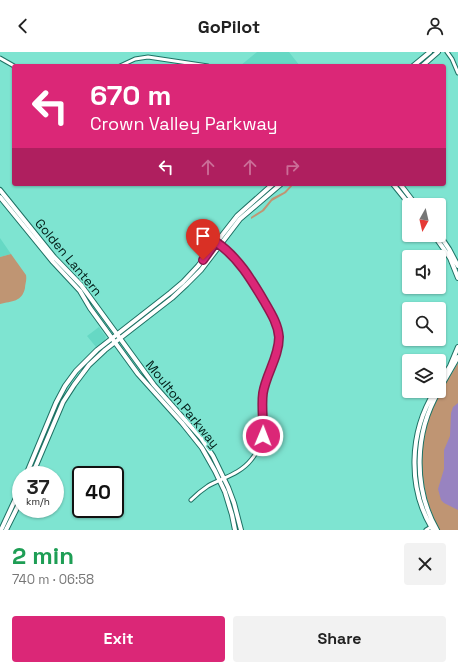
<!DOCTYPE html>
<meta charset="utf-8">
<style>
:root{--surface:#fff;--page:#f2f2f2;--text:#222;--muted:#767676;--accent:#db2777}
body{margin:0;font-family:"Space Grotesk",sans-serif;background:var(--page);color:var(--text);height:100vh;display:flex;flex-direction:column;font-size:15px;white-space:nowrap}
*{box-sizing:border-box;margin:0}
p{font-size:13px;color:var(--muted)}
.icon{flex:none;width:22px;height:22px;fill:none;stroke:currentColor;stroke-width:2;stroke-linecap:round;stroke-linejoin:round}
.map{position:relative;height:478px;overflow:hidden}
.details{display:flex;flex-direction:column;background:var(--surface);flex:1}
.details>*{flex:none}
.hud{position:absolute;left:12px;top:12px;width:434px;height:122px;border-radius:4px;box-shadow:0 1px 3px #0004;background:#db2777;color:#fff;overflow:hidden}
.needle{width:26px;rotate:188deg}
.buttons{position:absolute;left:402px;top:146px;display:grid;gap:8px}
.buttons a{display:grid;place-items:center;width:44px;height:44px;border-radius:4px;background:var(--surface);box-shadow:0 1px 3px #0004;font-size:20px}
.speed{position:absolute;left:12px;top:414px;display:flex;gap:8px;font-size:20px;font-weight:700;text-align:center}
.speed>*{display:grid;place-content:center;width:52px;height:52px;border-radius:50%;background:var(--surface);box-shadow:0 1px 3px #0004;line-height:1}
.speed small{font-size:10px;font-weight:400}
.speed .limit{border:2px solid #111;border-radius:6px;background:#fff;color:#111}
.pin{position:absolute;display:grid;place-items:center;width:34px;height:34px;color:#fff;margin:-41px -17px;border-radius:50% 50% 50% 0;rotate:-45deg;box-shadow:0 0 4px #0007}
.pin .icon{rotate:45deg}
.me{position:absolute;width:44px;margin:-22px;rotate:1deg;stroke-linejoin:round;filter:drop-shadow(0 0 3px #0008)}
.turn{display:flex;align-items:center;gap:14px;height:84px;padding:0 12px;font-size:18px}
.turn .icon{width:52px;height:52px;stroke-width:2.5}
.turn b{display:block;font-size:28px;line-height:34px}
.lanes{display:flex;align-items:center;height:38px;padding:0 12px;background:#0003;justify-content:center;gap:20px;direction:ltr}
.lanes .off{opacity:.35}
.round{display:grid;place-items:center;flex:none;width:42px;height:42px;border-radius:4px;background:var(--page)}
.summary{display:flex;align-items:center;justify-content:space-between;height:68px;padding:0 12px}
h1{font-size:24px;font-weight:700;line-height:30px;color:#1e9e55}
.primary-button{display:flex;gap:8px;margin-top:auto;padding:8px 12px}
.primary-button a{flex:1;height:46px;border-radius:4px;background:var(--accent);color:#fff;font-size:16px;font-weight:700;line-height:46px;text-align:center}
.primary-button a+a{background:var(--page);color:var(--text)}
header{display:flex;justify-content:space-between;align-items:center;height:52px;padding:0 12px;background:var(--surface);font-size:18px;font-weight:700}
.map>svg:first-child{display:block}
.built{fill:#66d8c4}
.green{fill:#bf9573}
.water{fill:#9883c0}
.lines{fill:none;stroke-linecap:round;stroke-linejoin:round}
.minor-casing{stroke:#1e7164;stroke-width:5}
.major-casing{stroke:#1e7164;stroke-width:6}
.minor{stroke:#fff;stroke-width:3}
.major{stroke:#fff;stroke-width:4}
.route-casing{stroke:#8e194d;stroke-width:10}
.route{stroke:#db2777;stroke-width:7}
.labels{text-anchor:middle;stroke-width:3;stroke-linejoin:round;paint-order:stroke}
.street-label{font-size:13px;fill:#001c17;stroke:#7ee4d1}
</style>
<header><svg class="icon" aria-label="back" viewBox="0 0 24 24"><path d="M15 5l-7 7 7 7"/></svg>GoPilot<svg class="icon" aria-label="person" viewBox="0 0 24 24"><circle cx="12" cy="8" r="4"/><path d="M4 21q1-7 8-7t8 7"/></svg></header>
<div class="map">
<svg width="458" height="478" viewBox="0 0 458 478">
<rect width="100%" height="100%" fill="#7ee4d1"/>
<path class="built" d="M257,0h32l11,14h-60z
M0,186l11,16 -11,3z
M99,275l7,10 -1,3 -9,7 -9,-11z"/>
<path class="green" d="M292,132h2l-8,9 -14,8 -8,10 -13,8v-2l11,-7 10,-12 12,-6z
M11,202l15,21c1,5 -1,9 -1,13 -3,14 -13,13 -25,16v-47z
M458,311v167h-19c-21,-43 -23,-86 -3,-130 6,-13 15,-24 22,-37z"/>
<path class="water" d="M458,351v107l-14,-7 -3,-3 -3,-11 6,-20v-19l6,-14 1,-23 2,-6z"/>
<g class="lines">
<defs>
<path id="minor" d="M447,0l5,7 6,14
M0,6l14,8
M120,14l15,-7 13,-2 60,9
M191,448c5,-5 11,-10 17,-14 14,-8 32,-12 43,-26 19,-23 9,-42 12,-68 3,-16 13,-30 15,-46 4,-30 -36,-84 -59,-102
M426,478l5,-3"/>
<path id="major" d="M413,14l17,-14
M422,14l16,-14
M393,132l17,21
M400,132l16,21
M0,138l54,67 27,28 73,100 47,53 12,18 15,31 6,16 7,27
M0,145l53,65 27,29 10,17 48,66 44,49 20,25 13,23 10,21 7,23 3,15
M439,182l10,15 9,17
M434,183l16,23 8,20
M439,332l11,-18 8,-19
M439,338l19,-33
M26,423l30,-72 9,-17 11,-15 21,-21 73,-57 13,-11 15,-16 39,-50 36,-32
M32,423l31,-73 11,-17 15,-20 16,-15 67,-52 15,-14 14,-14 39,-51 41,-35
M1,478l20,-43
M6,478l15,-30
M433,478c-26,-42 -24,-98 2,-139
M437,478c-24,-42 -23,-97 2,-139"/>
</defs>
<use href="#minor" class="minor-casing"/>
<use href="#major" class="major-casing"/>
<use href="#minor" class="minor"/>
<use href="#major" class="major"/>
</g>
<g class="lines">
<defs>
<path id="route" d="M203,208l13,-18c22,15 35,37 48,59 7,12 14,23 15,36 0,20 -13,37 -16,56 -2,14 1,29 0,43"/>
</defs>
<use href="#route" class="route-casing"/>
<use href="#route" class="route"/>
</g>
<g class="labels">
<g class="street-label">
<text transform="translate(69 205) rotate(50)" y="5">Golden Lantern</text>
<text transform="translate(183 352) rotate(51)" y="5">Moulton Parkway</text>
</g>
</g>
</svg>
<div class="buttons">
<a><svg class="needle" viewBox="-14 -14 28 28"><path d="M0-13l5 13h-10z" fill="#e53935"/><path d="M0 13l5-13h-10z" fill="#767676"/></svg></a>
<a><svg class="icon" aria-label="sound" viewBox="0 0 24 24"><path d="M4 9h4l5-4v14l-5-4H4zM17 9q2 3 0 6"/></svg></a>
<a><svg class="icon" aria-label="search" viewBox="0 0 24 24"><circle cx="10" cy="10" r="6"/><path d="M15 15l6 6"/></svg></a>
<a><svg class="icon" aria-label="layers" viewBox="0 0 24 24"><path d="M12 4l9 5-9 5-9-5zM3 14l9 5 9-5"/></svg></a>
</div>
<div class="speed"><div>37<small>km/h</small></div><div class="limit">40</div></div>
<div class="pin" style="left:203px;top:208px;background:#d93025"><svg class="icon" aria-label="arrive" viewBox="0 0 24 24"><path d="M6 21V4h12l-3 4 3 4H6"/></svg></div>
<svg class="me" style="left:263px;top:384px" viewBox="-20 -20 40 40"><circle r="17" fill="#db2777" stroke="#fff" stroke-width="3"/><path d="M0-11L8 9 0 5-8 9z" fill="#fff"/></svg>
<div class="hud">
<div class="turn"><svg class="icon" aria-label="left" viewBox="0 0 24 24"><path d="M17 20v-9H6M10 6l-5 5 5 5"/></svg><div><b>670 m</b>Crown Valley Parkway</div></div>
<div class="lanes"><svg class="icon" aria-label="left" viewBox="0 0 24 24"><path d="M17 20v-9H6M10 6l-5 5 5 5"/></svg><svg class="icon off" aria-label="ahead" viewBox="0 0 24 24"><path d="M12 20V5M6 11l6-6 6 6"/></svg><svg class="icon off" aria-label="ahead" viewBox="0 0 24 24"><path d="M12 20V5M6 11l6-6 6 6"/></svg><svg class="icon off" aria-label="right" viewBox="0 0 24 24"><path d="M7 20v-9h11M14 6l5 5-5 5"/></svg></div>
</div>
</div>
<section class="details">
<div class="summary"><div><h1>2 min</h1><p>740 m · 06:58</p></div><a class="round"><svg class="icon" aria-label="close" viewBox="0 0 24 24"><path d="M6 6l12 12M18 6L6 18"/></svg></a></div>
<div class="primary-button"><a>Exit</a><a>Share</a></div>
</section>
